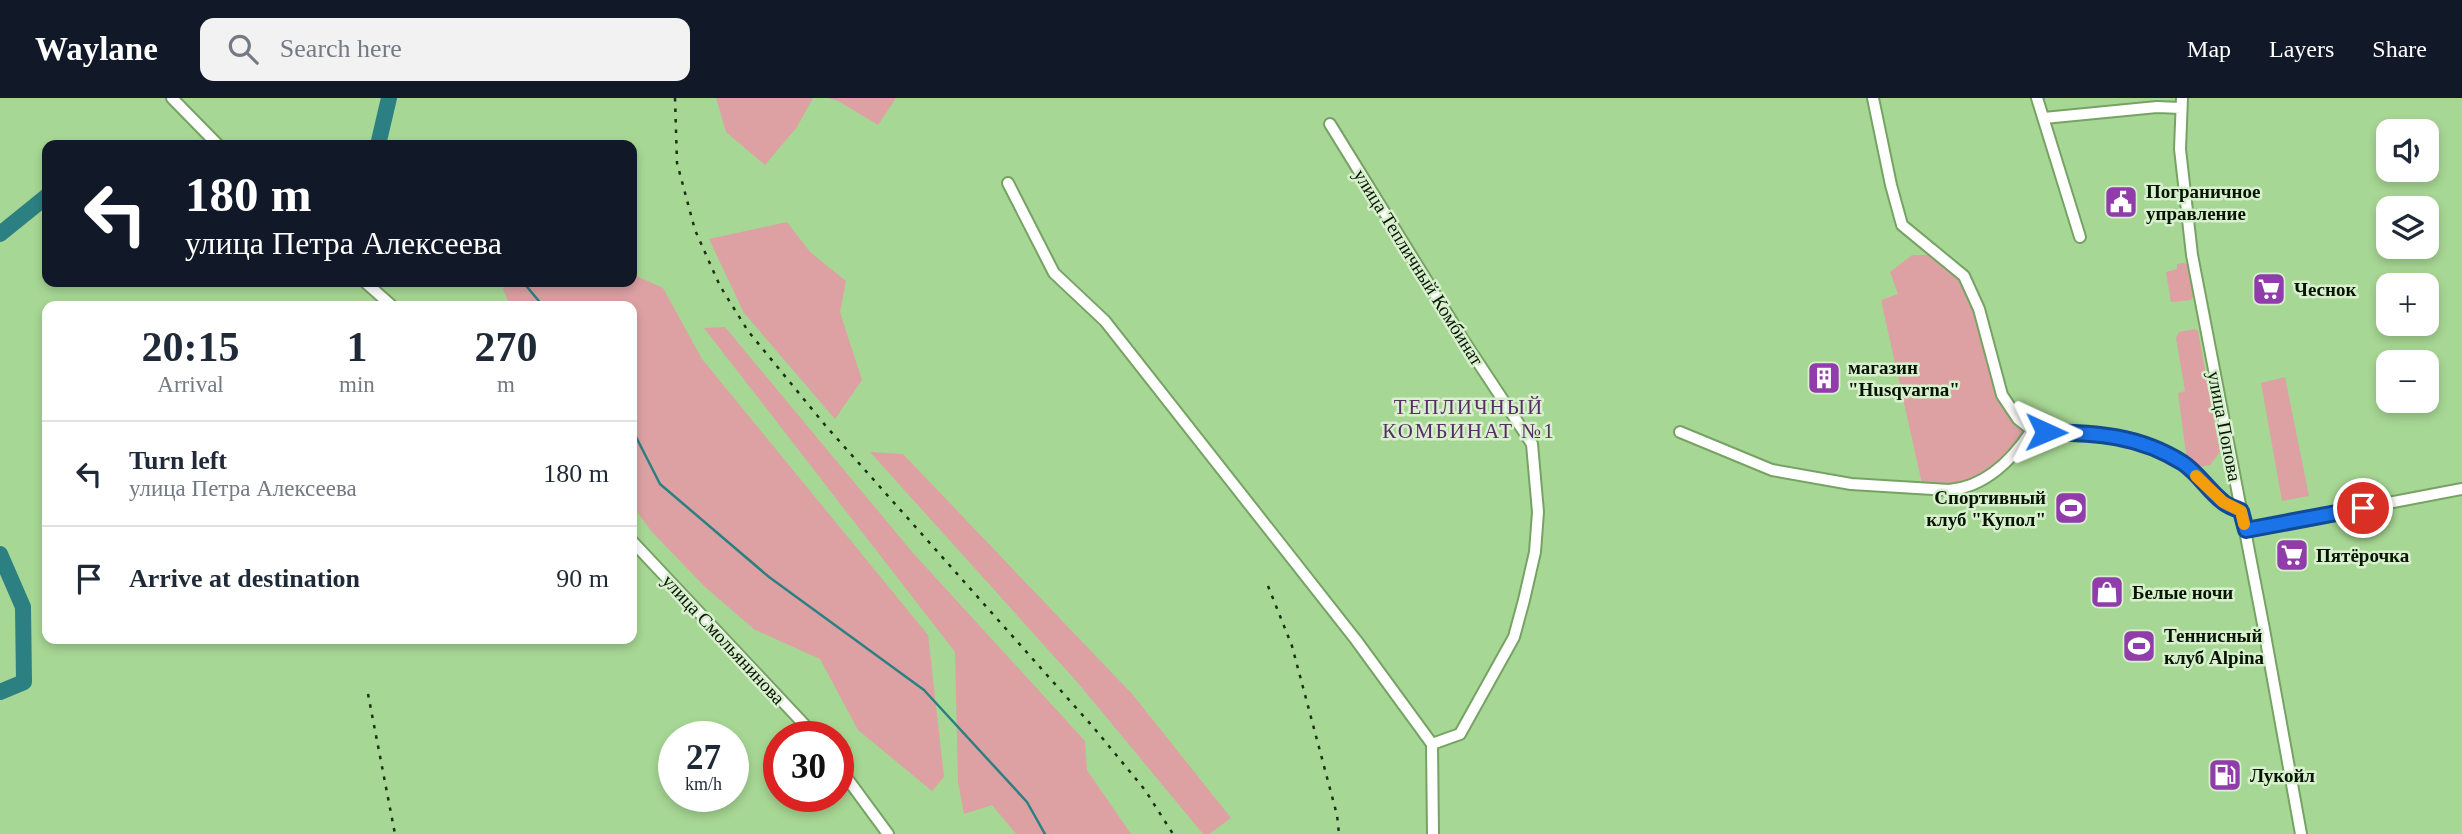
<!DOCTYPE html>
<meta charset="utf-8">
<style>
:root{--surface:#fff;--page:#f2f2f3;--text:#1f2937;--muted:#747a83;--line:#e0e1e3;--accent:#111827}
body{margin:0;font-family:Georgia,serif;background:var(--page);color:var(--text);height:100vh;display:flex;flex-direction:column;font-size:26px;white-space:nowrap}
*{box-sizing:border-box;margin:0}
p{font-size:23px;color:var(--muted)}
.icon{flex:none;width:38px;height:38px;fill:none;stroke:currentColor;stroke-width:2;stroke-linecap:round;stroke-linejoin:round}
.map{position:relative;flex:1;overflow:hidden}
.details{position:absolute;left:42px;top:203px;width:595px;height:343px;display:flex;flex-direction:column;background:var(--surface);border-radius:14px;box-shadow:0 4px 10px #0003}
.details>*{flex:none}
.top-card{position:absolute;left:42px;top:42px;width:595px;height:147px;border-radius:14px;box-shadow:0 4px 10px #0003;background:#111827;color:#fff;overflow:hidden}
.controls{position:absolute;left:2376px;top:21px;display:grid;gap:14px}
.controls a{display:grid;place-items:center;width:63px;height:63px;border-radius:14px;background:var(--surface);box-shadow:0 4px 10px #0003;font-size:35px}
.speed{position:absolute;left:658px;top:623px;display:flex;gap:14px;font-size:35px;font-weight:700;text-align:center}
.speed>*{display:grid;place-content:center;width:91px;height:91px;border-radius:50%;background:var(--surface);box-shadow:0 4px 10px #0003;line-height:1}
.speed small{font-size:18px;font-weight:400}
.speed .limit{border:10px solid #d22;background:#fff;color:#111}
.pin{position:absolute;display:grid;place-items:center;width:60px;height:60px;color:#fff;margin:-30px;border:4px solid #fff;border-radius:50%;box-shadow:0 2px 7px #0007}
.me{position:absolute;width:77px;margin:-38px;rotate:91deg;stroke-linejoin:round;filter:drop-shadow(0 0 5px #0008)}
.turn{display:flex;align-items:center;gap:24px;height:147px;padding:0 28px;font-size:32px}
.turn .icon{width:91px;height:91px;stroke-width:2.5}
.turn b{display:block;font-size:49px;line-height:60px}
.eta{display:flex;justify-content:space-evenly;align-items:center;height:119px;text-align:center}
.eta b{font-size:42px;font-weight:700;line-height:49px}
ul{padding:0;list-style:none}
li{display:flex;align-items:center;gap:21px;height:105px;padding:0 28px;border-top:2px solid var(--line)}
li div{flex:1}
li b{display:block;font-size:26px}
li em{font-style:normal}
header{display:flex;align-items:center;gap:42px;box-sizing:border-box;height:98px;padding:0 35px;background:var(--accent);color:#fff}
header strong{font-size:33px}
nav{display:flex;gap:38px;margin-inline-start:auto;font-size:24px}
.search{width:490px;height:63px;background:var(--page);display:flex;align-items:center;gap:18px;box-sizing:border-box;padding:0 24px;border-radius:14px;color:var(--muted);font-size:26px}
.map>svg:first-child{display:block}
.green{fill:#dda1a3}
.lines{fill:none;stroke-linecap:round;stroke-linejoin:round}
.stream{stroke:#2c8082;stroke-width:2.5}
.river{stroke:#2c8082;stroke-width:16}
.minor-casing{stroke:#76a363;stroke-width:14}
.minor{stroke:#fff;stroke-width:10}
.rail{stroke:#1c3015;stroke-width:2.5;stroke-dasharray:3.5 7;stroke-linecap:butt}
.route-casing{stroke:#114b97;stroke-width:18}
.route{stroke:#1a73e8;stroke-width:12}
.slow{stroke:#f59e0b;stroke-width:12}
.labels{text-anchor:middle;stroke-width:5;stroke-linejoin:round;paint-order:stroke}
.poi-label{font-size:19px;font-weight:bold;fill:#051500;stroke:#d8f0ce;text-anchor:start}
.street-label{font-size:19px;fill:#051500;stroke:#d8f0ce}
.neighbourhood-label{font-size:21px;letter-spacing:2px;fill:#572e64;stroke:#d8f0ce}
</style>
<header>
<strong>Waylane</strong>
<div class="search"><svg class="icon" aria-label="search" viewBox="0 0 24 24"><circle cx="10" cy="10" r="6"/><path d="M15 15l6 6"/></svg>Search here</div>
<nav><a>Map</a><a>Layers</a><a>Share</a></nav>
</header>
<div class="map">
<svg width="2462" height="736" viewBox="0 0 2462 736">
<rect width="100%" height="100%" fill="#a7d794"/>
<path class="green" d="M716,0h97l-16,29 -32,38 -39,-33z
M828,0h68l-18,27 -40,-24z
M787,124l23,30 36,29 -6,31 22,68 -27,39 -91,-106 -35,-74z
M1912,157h18l30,23 14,32 23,86 29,36c-15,21 -38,46 -64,53 -13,3 -28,0 -40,-1l-41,-184 17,-6 -8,-22z
M2183,165l5,1 6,31 -3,5 -20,2 -5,-30 11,-3v-5z
M632,176l31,14 39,71 226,276 16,142 -12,14 -74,-61 -38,-71 -65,-29 -50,-43 -53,-55 -20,-27v-199h-122l-7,-17 3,-7h126z
M725,229l188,226 172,188 2,29 44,64h-115l-24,-29 -28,9 -6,-32 -3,-130 -251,-324z
M2195,231l3,2 22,121 -10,13 -15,3 -8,-7 -9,-68 7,-2 -9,-53 3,-6z
M2285,279l24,119 -27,5 -21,-118z
M870,354l33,2 230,241 98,123 -22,16h-6l-125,-151z"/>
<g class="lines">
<path class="stream" d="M523,184l20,24
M632,331l28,55 109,93 155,113 103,112 18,32"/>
<path class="river" d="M378,47l11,-47
M0,136l47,-38
M0,456l23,53 1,75 -24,10"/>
<defs>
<path id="minor" d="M172,0l46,47
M1873,0l18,87 11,40 62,51 15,33 23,86 16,24 14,11 14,2 46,1 43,7 49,24 39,38 18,9
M2037,0l43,139
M2182,0l-2,51 12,106 71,369 38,210
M2044,20l113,-11 24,1
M1330,26l132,214 70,106 6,68 -3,40 -11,48 -10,37 -54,97 -28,10
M1008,85l46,90 51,48 251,319 76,104 1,90
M365,184l27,24
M1680,334l92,38 79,14 98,6c36,-3 64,-31 83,-60
M2246,432l216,-41
M632,443l184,196
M838,668l50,68"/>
</defs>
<use href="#minor" class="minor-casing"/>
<use href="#minor" class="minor"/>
<path class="rail" d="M675,0l2,65 18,67 25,56 28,45 77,94 269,303 51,62 28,44
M1268,488l24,60 45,169 2,19
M368,596l27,140"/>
</g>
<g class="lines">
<defs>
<path id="route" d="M2046,334c50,1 93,3 137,31 15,10 25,27 39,38 5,5 13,7 19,10l5,19 117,-22"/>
</defs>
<use href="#route" class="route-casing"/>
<use href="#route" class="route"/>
<path class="slow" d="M2196,378l27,26 18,9 3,13"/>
</g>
<defs>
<symbol id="civic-square" viewBox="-11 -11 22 22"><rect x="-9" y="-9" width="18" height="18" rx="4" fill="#903caa" stroke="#d8f0ce"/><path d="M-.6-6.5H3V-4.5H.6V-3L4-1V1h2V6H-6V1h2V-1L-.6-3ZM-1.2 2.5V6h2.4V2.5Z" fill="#fff"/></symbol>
<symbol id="supermarket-square" viewBox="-11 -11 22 22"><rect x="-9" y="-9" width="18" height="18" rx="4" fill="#903caa" stroke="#d8f0ce"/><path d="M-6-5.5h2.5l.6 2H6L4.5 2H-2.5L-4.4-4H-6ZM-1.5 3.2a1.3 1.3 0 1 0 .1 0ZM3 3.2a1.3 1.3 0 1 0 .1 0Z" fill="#fff"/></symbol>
<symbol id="building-square" viewBox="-11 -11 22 22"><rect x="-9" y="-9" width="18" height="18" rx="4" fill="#903caa" stroke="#d8f0ce"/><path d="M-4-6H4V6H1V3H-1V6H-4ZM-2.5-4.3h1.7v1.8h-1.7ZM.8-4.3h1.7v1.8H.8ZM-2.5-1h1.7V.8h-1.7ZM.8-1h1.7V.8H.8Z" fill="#fff"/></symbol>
<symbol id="stadium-square" viewBox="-11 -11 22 22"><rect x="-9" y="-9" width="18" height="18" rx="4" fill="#903caa" stroke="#d8f0ce"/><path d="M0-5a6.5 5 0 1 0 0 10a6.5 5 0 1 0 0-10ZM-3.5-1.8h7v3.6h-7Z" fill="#fff"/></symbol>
<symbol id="shop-square" viewBox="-11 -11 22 22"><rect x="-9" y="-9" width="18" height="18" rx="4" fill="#903caa" stroke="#d8f0ce"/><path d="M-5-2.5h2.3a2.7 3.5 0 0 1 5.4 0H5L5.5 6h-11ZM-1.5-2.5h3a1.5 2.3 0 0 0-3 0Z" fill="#fff"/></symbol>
<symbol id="fuel-square" viewBox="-11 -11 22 22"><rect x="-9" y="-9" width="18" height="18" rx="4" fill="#903caa" stroke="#d8f0ce"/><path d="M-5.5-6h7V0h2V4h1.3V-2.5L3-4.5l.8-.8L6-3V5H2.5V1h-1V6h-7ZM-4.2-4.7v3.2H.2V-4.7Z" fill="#fff"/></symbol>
</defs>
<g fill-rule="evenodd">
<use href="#civic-square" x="2102" y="85" width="38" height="38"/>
<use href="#supermarket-square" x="2250" y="172" width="38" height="38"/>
<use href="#building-square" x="1805" y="261" width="38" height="38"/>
<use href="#stadium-square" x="2052" y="391" width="38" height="38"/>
<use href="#supermarket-square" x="2273" y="438" width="38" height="38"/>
<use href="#shop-square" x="2088" y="475" width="38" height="38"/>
<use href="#stadium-square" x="2120" y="529" width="38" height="38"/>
<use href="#fuel-square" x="2206" y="658" width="38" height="38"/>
</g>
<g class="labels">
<g class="poi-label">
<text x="2146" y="100">Пограничное<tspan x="2146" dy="22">управление</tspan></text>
<text x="2294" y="198">Чеснок</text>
<text x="1848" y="276">магазин<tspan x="1848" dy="22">"Husqvarna"</tspan></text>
<text x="2046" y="406" text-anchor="end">Спортивный<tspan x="2046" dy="22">клуб "Купол"</tspan></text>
<text x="2316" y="464">Пятёрочка</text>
<text x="2132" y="501">Белые ночи</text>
<text x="2164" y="544">Теннисный<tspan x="2164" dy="22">клуб Alpina</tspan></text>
<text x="2250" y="684">Лукойл</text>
</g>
<g class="street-label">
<text transform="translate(1419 169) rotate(58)" y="7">улица Тепличный Комбинат</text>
<text transform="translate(2225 328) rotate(79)" y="7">улица Попова</text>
<text transform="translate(724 541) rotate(47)" y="7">улица Смольянинова</text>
</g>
<g class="neighbourhood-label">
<text x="1469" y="316">ТЕПЛИЧНЫЙ<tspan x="1469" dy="24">КОМБИНАТ №1</tspan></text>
</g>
</g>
</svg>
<div class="controls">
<a><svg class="icon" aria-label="sound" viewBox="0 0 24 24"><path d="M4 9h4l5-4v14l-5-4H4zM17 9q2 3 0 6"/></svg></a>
<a><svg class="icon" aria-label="layers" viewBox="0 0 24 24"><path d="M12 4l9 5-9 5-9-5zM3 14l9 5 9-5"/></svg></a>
<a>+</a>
<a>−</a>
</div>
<div class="speed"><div>27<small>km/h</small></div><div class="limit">30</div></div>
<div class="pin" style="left:2363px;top:410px;background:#d93025"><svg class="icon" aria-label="arrive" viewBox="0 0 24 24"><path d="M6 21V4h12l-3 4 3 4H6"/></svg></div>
<svg class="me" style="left:2046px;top:334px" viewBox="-20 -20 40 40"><path d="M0-17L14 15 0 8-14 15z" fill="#1a73e8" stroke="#fff" stroke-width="4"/></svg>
<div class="top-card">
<div class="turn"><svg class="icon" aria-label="left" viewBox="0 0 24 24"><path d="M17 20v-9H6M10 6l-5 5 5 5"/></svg><div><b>180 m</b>улица Петра Алексеева</div></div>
</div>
<section class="details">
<div class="eta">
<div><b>20:15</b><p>Arrival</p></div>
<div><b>1</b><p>min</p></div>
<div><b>270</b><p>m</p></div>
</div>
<ul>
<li><svg class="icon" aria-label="left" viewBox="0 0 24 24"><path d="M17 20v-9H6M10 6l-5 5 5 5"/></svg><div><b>Turn left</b><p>улица Петра Алексеева</p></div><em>180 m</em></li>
<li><svg class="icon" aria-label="arrive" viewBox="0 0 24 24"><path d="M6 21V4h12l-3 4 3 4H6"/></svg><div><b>Arrive at destination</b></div><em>90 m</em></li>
</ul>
</section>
</div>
